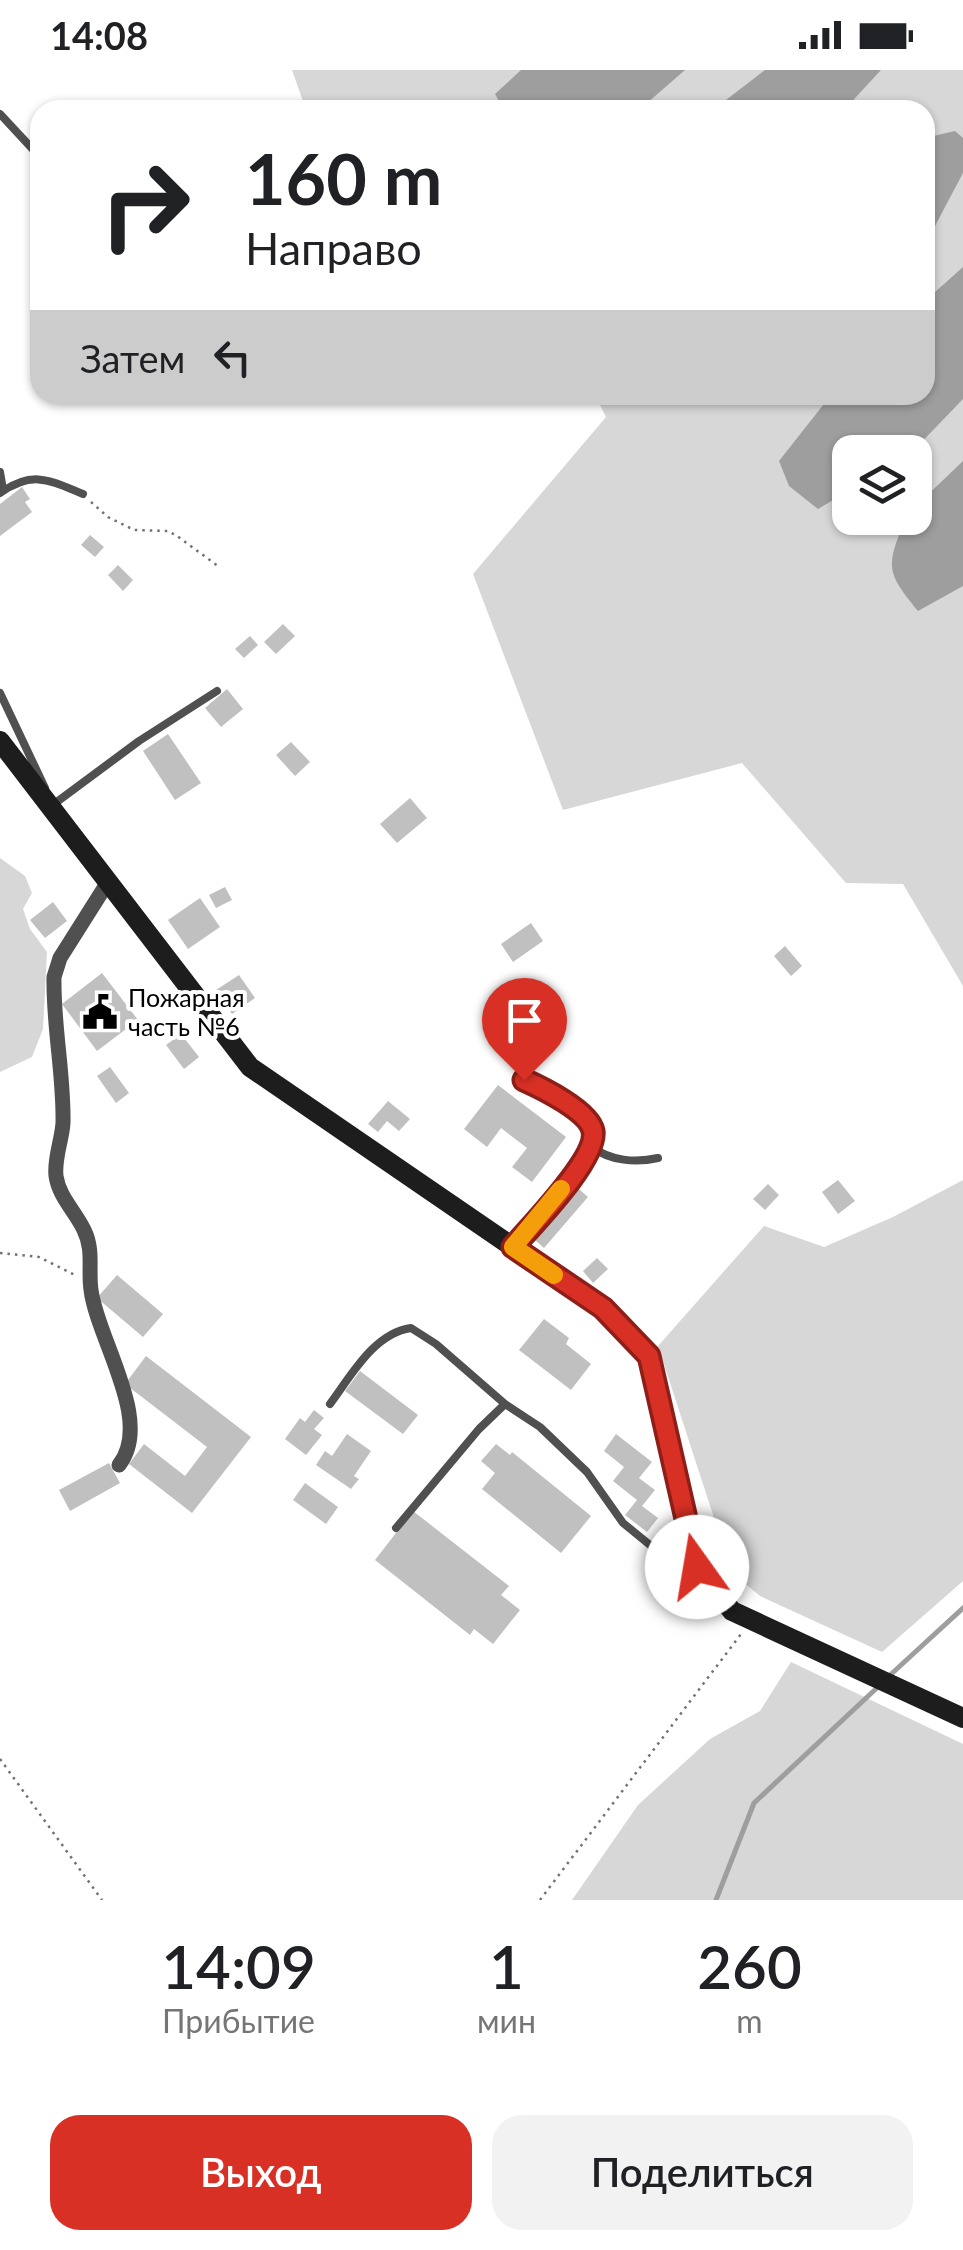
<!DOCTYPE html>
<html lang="ru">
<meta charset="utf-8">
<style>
:root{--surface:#fff;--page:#f2f2f2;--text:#202124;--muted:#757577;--accent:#d93025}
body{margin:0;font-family:Lato,sans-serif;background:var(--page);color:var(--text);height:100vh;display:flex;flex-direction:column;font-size:38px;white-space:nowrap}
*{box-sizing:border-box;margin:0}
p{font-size:32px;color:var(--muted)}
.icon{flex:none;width:55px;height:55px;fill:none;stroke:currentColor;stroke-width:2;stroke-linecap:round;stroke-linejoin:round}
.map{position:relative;height:1830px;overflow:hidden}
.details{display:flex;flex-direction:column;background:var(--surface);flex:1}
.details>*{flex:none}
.top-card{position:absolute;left:30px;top:30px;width:905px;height:305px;border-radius:30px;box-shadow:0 2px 8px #0004;background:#fff;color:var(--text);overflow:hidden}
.tools{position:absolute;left:832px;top:365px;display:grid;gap:20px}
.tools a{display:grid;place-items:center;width:100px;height:100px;border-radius:20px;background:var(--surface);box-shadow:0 2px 8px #0004;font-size:50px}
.pin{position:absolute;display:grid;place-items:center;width:85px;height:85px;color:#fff;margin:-102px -42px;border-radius:50% 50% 50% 0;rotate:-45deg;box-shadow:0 0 10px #0007}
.pin .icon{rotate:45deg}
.me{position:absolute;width:110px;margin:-55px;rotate:347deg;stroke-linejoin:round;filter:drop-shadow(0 0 8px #0008)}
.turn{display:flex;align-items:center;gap:35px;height:210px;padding:0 50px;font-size:45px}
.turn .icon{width:130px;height:130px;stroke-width:2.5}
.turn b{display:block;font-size:70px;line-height:85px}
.then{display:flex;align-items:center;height:95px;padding:0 50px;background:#0003;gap:20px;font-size:38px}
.eta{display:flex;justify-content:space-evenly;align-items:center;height:170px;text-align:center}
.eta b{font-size:60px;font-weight:600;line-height:70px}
.action{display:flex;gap:20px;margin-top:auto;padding:20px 50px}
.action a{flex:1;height:115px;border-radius:30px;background:var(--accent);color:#fff;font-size:40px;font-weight:600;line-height:115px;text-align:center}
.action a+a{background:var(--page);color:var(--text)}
.status{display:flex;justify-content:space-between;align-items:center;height:70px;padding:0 50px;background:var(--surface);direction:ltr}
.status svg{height:28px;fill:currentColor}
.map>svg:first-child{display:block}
.green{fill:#d7d7d7;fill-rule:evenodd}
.water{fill:#9e9e9e}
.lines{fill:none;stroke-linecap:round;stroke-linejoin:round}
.stream{stroke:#9e9e9e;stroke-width:5}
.building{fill:#c0c0c0}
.path{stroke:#727272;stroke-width:2.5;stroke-dasharray:2.5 5;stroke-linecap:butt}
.lane{stroke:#505050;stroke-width:8}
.street{stroke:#505050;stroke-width:15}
.secondary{stroke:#1d1d1d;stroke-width:20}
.route-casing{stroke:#8d1f18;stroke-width:25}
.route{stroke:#d93025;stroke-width:18}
.slow{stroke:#f59e0b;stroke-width:18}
.labels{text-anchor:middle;stroke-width:8;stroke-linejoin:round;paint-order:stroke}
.poi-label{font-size:25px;fill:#000;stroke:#fff;text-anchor:start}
</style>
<div class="status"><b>14:08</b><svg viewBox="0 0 49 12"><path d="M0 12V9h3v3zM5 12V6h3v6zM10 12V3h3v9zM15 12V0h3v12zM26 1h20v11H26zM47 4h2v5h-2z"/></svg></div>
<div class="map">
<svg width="963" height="1830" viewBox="0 0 963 1830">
<rect width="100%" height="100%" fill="#fff"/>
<path class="green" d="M292,0h671v916l-60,-102 -57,-1 -104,-120 -179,47 -90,-236 133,-157 -11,-22h330v-285h-619zM850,382h65v66h-65z
M0,788l25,18 7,17 -9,16 7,20 17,23 -4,77 -11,28 -32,15z
M963,1110v401l-81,71 -122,-56 -28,-23 -74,-227 106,-120 60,21 69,-30z
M791,1592l172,82v156h-391l66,-95 72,-66 50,-28z"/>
<path class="water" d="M521,0h164l-46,40h-135l-9,-16z
M765,0h116l-37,40h-131z
M955,61l8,7v35l-28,53 -10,8v-96z
M963,197v132l-51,53h-62v38l-32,19 -29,-23 -10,-25 52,-66h94v-94z
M963,391v125l-45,25c-33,-40 -32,-45 -12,-93h9v-11z"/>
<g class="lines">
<path class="stream" d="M888,1607l75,-69
M716,1830l38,-97 126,-118"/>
</g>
<path class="building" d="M22,417l8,12 -5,3 7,10 -32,24v-32z
M90,465l14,12 -9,10 -14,-12z
M118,495l15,15 -10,11 -15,-16z
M283,554l12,12 -19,18 -12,-12z
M250,566l8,9 -14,13 -9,-9z
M227,619l16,20 -22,18 -16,-19z
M168,664l33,49 -26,17 -32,-49z
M291,672l19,20 -15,14 -19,-21z
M410,728l17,20 -30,25 -17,-19z
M225,817l7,13 -16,8 -7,-13z
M200,828l20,29 -32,22 -20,-29z
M53,832l14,19 -22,17 -15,-18z
M531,853l12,18 -30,21 -12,-18z
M785,876l17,20 -11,10 -17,-20z
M102,903l36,47 -41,31 -35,-47z
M239,905l16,23 -23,16 -16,-24z
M181,964l18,23 -15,12 -18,-24z
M110,997l19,26 -13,10 -19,-27z
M498,1015l68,52 -34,45 -20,-15 15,-19 -26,-20 -14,19 -23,-18z
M388,1031l22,18 -11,12 -12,-10 -9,11 -10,-8z
M838,1110l17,21 -17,13 -16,-22z
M573,1114l15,13 -44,51 -15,-13z
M768,1114l11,11 -14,15 -12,-11z
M597,1188l11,11 -15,14 -10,-12z
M117,1205l46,39 -20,23 -46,-39z
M544,1249l25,19 -3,6 25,20 -20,26 -52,-40z
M146,1286l105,81 -59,76 -63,-49 15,-20 41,32 22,-29 -82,-63z
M360,1301l58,44 -15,19 -58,-43z
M314,1340l10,8 -10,11 8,6 -16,20 -21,-16 15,-21 5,4z
M347,1364l24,17 -17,25 5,3 -8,10 -35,-24 9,-14 7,5z
M616,1364l36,28 -13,16 16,12 -13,16 16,12 -11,14 -22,-17 12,-15 -24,-19 11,-14 -20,-16z
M496,1374l14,11 2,-3 79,64 -30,37 -79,-64 13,-16 -14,-12z
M109,1393l11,20 -50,28 -11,-21z
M305,1413l33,24 -12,17 -33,-24z
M413,1441l96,75 -8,9 19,15 -27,34 -19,-15 -4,6 -95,-75z"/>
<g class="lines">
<path class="path" d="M91,432l17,15 26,13 34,1 9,5 41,30
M0,1183l39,4 36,18
M0,1689l102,141
M540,1830l201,-266"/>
<path class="lane" d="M0,44l40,43
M0,402l3,18
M0,423c33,-23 49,-13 83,1
M0,623l45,95
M54,734l85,-63 78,-50
M592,1077c18,14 44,16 66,11
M513,1177c19,-22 86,-89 80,-116 -4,-20 -51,-43 -69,-50
M330,1334c21,-28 44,-71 81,-76l25,16 69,60
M396,1458l83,-99 26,-25 35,23 47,45 36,51 82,67"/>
<path class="street" d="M108,812l-48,76 -6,19c-1,49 10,97 9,146 -1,17 -9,35 -7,53 3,21 19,35 28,54 10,20 4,39 7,60 6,49 63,131 28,175"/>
<path class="secondary" d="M0,671l250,326 353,242 46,47 48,211 35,44 231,107"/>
</g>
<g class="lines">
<defs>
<path id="route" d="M524,1010c18,8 65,31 69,51 5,27 -61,94 -80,116l90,61 46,48 48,211"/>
</defs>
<use href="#route" class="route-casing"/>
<use href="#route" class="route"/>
<path class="slow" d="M554,1205l-41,-28 48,-58"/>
</g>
<defs>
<symbol id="civic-bare" viewBox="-9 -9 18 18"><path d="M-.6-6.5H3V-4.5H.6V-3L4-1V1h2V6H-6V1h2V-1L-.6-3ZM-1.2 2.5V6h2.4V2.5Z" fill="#000" stroke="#fff" stroke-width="2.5" paint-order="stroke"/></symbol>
</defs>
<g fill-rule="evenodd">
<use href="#civic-bare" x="75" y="917" width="50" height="50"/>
</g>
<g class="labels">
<g class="poi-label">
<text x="128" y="937">Пожарная<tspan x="128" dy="29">часть №6</tspan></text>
</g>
</g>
</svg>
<div class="tools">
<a><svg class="icon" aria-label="layers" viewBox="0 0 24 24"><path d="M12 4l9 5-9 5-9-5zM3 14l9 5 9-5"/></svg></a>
</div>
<div class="pin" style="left:524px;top:1010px;background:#d93025"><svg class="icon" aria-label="arrive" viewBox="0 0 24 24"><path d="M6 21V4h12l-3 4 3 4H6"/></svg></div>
<svg class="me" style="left:697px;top:1497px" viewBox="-20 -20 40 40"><circle r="19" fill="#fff"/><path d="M0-13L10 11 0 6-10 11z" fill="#d93025"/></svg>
<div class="top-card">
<div class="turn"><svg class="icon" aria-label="right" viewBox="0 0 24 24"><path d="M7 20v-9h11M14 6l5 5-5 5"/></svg><div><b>160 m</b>Направо</div></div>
<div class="then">Затем<svg class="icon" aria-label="left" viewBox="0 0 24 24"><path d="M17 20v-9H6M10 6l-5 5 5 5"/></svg></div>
</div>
</div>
<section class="details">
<div class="eta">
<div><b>14:09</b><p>Прибытие</p></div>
<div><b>1</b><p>мин</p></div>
<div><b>260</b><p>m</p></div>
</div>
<div class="action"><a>Выход</a><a>Поделиться</a></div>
</section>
